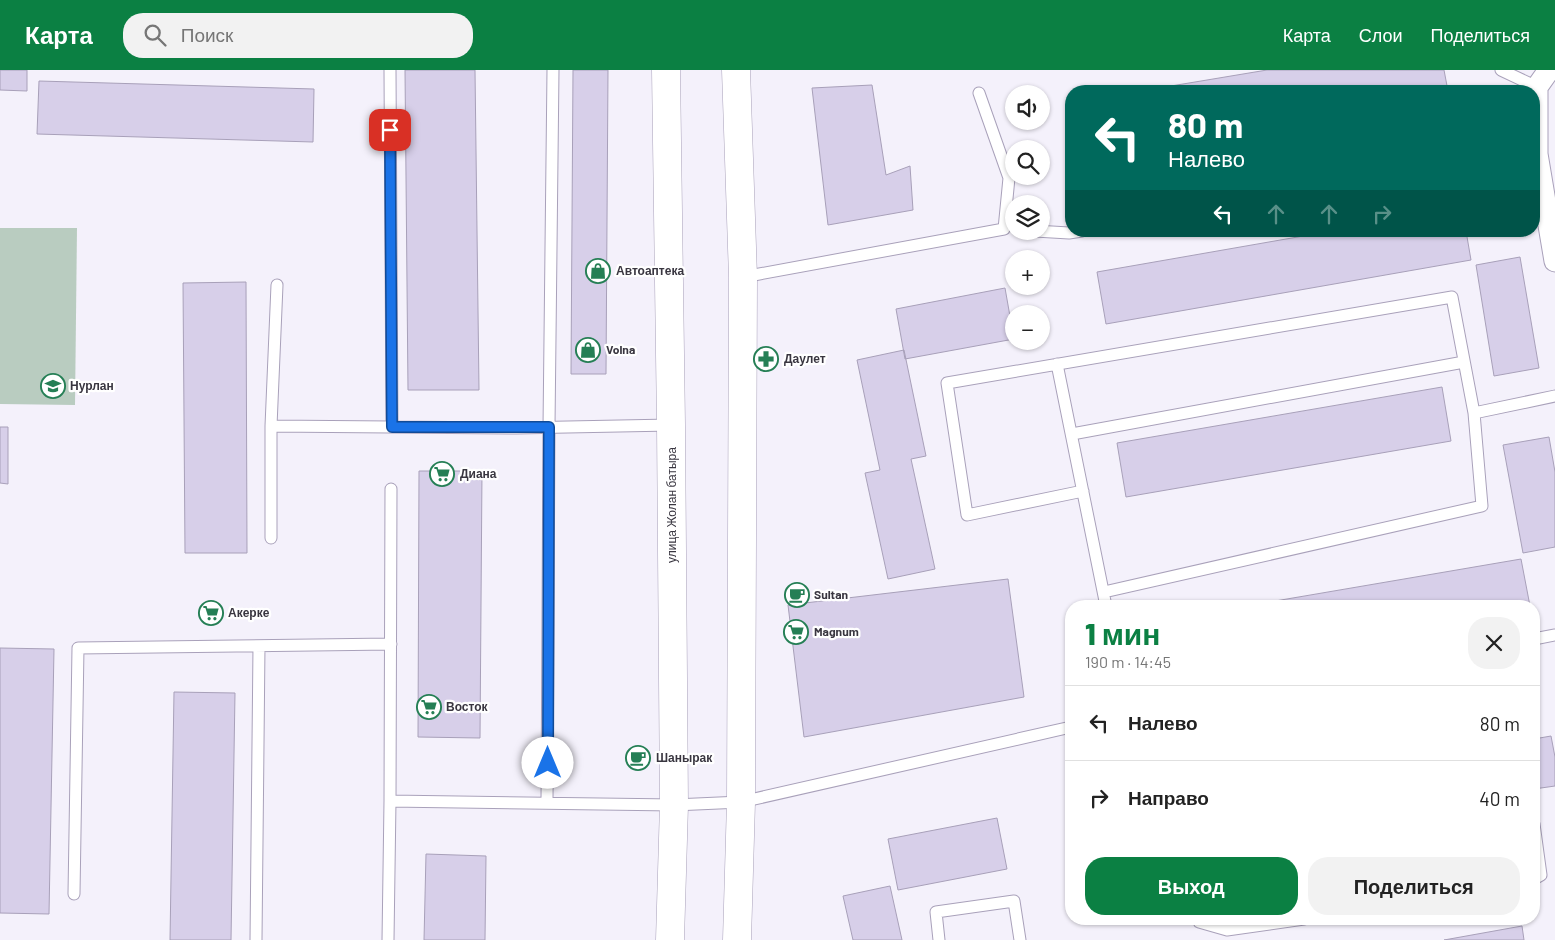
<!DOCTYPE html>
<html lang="ru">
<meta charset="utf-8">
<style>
:root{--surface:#fff;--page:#f2f2f2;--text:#222;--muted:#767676;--line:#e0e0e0;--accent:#0b8043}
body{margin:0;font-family:Barlow,sans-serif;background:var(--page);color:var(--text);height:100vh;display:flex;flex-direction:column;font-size:19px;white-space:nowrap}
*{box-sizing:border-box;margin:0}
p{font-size:16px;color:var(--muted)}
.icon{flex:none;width:28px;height:28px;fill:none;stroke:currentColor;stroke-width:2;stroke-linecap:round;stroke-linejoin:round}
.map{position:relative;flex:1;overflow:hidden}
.sheet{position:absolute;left:1065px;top:530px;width:475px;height:325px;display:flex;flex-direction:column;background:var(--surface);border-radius:20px;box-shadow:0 1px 4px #0004}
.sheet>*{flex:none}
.hud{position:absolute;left:1065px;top:15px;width:475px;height:152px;border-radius:20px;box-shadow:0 1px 4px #0004;background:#00695c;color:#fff;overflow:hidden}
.buttons{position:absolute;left:1005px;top:15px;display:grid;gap:10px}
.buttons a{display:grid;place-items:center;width:45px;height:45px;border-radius:50%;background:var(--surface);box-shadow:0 1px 4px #0004;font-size:25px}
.pin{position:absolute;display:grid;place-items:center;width:42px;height:42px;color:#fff;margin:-21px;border-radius:10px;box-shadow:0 2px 8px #0006}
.me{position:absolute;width:55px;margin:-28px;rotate:0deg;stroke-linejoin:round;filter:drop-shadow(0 0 4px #0008)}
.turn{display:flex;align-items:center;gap:18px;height:105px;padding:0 20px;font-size:22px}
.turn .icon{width:65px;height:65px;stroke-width:2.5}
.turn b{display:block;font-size:35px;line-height:42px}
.lanes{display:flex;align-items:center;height:48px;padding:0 20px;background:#0003;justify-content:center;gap:25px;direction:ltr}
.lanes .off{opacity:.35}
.round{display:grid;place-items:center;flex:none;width:52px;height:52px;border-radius:20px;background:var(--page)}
.head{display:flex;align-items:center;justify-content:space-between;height:85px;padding:0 20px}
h1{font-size:30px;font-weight:800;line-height:38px;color:var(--accent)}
.action{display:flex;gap:10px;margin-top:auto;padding:10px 20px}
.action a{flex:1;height:58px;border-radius:20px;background:var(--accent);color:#fff;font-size:20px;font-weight:800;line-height:58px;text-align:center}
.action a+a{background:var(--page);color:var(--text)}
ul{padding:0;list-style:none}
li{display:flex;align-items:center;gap:15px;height:75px;padding:0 20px;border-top:1px solid var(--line)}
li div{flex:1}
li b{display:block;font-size:19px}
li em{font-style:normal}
header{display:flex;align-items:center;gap:30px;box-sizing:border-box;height:70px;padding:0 25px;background:var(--accent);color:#fff}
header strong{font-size:24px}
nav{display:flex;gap:28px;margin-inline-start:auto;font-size:18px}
.search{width:350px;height:45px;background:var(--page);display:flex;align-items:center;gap:12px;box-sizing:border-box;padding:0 18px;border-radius:20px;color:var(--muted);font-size:19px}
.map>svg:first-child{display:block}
.green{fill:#b9ccc0}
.building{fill:#d7cfe9;stroke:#a8a0b9}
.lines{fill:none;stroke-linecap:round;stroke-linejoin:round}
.service-casing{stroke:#a9a1ba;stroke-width:13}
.minor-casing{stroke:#a9a1ba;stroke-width:23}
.tertiary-casing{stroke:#a9a1ba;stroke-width:29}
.service{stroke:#fff;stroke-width:11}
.minor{stroke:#fff;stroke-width:21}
.tertiary{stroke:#fff;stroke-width:28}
.route-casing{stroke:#114b97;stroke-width:12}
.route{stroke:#1a73e8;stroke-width:9}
.labels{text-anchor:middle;stroke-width:4.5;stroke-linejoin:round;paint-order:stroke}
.poi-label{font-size:12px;font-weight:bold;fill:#393640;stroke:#fff;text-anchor:start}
.street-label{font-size:12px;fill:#393640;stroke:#fff}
</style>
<header>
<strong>Карта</strong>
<div class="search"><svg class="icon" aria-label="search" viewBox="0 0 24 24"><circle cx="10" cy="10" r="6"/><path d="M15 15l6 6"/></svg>Поиск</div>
<nav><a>Карта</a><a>Слои</a><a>Поделиться</a></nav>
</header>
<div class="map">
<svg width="1555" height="870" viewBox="0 0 1555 870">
<rect width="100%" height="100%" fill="#f4f1fb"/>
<path class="green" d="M0,158h77l-2,177 -75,-1z"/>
<path class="building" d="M0,0h27v21l-27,-1z
M405,0h70l4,320h-71z
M573,0h35l-2,304h-35z
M1267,0h177l4,21h-307z
M39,11l275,8 -1,53 -276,-8z
M872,15l14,90 24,-9 3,44 -85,15 -16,-137z
M1332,161h134l5,29 -365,64 -9,-52z
M1520,187l19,111 -45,8 -18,-111z
M246,212l1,271h-62l-2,-270z
M1005,218l9,51 -109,20 -9,-50z
M904,280l22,106 -15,3 24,110 -47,10 -23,-106 15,-3 -23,-110z
M1442,317l9,54 -325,56 -9,-54z
M0,357h8v57l-8,-1z
M1549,367l6,35v75l-32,6 -20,-108z
M419,401h63l-2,267 -62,-1z
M1521,489l9,47h-284z
M1008,509l16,118 -220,40 -16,-132z
M0,578l54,1 -5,265 -49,-1z
M174,622l61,1 -4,247h-61z
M1551,666l4,21v29l-21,3v-50z
M997,748l10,51 -109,21 -10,-51z
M426,784l60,2 -1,84h-61z
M890,816l12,54h-49l-10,-44z
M1522,856l2,14h-80z"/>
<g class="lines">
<defs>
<path id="service" d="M390,0l2,357
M1501,0l36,17
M1035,161l34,2 13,-2
M743,207l261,-48 5,-51 -30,-85
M1057,294l49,242
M1474,343l81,-17
M271,356l245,2 155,-3
M1072,364l392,-72
M1083,421l-116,24 -20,-132 505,-86 22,116 8,93 -378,86
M271,468v-112l6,-141
M1534,569l21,-4
M390,731l284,4 67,-3 330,-75
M547,733l2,-376 4,-357
M1534,754l7,51 -7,4
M74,824l4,-246 313,-4
M1198,849l1,3 28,8 77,-11
M256,870l3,-294
M388,870l2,-139 1,-312
M939,870l-3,-28 78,-11 6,39"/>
<path id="minor" d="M1549,0l-12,17v67l18,107"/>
<path id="tertiary" d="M666,0l5,355 3,380 -4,135
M736,0l7,207 -2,525 -4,138"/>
</defs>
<use href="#service" class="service-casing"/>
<use href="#minor" class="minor-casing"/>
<use href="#tertiary" class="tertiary-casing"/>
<use href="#service" class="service"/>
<use href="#minor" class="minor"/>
<use href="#tertiary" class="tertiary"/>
</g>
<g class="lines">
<defs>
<path id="route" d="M390,60l2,297h157l-1,336"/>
</defs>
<use href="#route" class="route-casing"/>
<use href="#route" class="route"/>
</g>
<defs>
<symbol id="shop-ring" viewBox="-11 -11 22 22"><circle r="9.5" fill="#fff" stroke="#257f55" stroke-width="1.5"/><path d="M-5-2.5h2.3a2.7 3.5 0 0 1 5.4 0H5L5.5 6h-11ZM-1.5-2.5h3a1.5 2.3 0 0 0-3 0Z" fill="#257f55"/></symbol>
<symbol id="pharmacy-ring" viewBox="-11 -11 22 22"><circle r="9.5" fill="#fff" stroke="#257f55" stroke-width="1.5"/><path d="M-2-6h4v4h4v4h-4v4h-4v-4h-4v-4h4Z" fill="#257f55"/></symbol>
<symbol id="school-ring" viewBox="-11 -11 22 22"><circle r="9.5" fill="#fff" stroke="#257f55" stroke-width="1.5"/><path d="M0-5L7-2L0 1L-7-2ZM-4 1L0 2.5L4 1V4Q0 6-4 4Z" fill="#257f55"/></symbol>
<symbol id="supermarket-ring" viewBox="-11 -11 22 22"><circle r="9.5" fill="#fff" stroke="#257f55" stroke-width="1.5"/><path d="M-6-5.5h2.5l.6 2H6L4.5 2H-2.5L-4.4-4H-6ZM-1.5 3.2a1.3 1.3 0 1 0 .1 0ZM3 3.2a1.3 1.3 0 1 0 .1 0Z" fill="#257f55"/></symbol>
<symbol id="cafe-ring" viewBox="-11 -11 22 22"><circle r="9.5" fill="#fff" stroke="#257f55" stroke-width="1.5"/><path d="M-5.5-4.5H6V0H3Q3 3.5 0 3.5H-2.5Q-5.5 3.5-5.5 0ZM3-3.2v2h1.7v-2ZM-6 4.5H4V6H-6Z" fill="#257f55"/></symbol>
</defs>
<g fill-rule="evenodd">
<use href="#shop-ring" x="584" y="187" width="28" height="28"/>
<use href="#shop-ring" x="574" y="266" width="28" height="28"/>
<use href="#pharmacy-ring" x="752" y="275" width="28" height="28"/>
<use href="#school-ring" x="39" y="302" width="28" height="28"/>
<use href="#supermarket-ring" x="428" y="390" width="28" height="28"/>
<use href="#cafe-ring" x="783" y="511" width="28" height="28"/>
<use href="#supermarket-ring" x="197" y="529" width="28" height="28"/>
<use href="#supermarket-ring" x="782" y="548" width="28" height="28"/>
<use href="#supermarket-ring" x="415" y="623" width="28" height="28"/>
<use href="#cafe-ring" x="624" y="674" width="28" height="28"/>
</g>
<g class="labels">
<g class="poi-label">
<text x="616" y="205">Автоаптека</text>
<text x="606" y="284">Volna</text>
<text x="784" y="293">Даулет</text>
<text x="70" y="320">Нурлан</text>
<text x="460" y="408">Диана</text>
<text x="814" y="529">Sultan</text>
<text x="228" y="547">Акерке</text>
<text x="814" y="566">Magnum</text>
<text x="446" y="641">Восток</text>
<text x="656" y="692">Шанырак</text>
</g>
<g class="street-label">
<text transform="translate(672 435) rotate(-90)" y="4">улица Жолан батыра</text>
</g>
</g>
</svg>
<div class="buttons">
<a><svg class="icon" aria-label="sound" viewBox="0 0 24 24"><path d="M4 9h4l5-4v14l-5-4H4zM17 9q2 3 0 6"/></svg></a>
<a><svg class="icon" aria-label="search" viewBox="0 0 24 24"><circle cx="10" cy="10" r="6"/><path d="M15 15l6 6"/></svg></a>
<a><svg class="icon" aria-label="layers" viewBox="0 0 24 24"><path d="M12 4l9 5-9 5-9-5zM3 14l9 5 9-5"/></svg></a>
<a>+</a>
<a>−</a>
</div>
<div class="pin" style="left:390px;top:60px;background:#d93025"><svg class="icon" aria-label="arrive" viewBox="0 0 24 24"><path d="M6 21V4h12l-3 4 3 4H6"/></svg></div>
<svg class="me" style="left:548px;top:693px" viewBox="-20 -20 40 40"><circle r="19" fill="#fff"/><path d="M0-13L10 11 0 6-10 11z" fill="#1a73e8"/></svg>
<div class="hud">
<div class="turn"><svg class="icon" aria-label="left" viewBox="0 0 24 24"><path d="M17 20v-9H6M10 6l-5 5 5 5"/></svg><div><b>80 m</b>Налево</div></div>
<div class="lanes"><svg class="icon" aria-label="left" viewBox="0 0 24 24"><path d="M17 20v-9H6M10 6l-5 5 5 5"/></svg><svg class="icon off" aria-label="ahead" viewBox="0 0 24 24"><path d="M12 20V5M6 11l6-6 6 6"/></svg><svg class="icon off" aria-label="ahead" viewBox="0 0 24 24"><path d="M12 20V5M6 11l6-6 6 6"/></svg><svg class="icon off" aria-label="right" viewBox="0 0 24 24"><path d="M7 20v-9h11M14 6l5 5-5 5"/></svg></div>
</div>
<section class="sheet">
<div class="head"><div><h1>1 мин</h1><p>190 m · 14:45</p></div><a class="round"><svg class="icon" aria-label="close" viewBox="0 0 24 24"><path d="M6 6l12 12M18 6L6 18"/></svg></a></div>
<ul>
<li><svg class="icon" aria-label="left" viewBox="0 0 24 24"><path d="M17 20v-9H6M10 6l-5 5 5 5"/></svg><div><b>Налево</b></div><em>80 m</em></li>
<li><svg class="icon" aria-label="right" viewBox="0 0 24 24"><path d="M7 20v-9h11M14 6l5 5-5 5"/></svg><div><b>Направо</b></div><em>40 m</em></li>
</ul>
<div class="action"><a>Выход</a><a>Поделиться</a></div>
</section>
</div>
